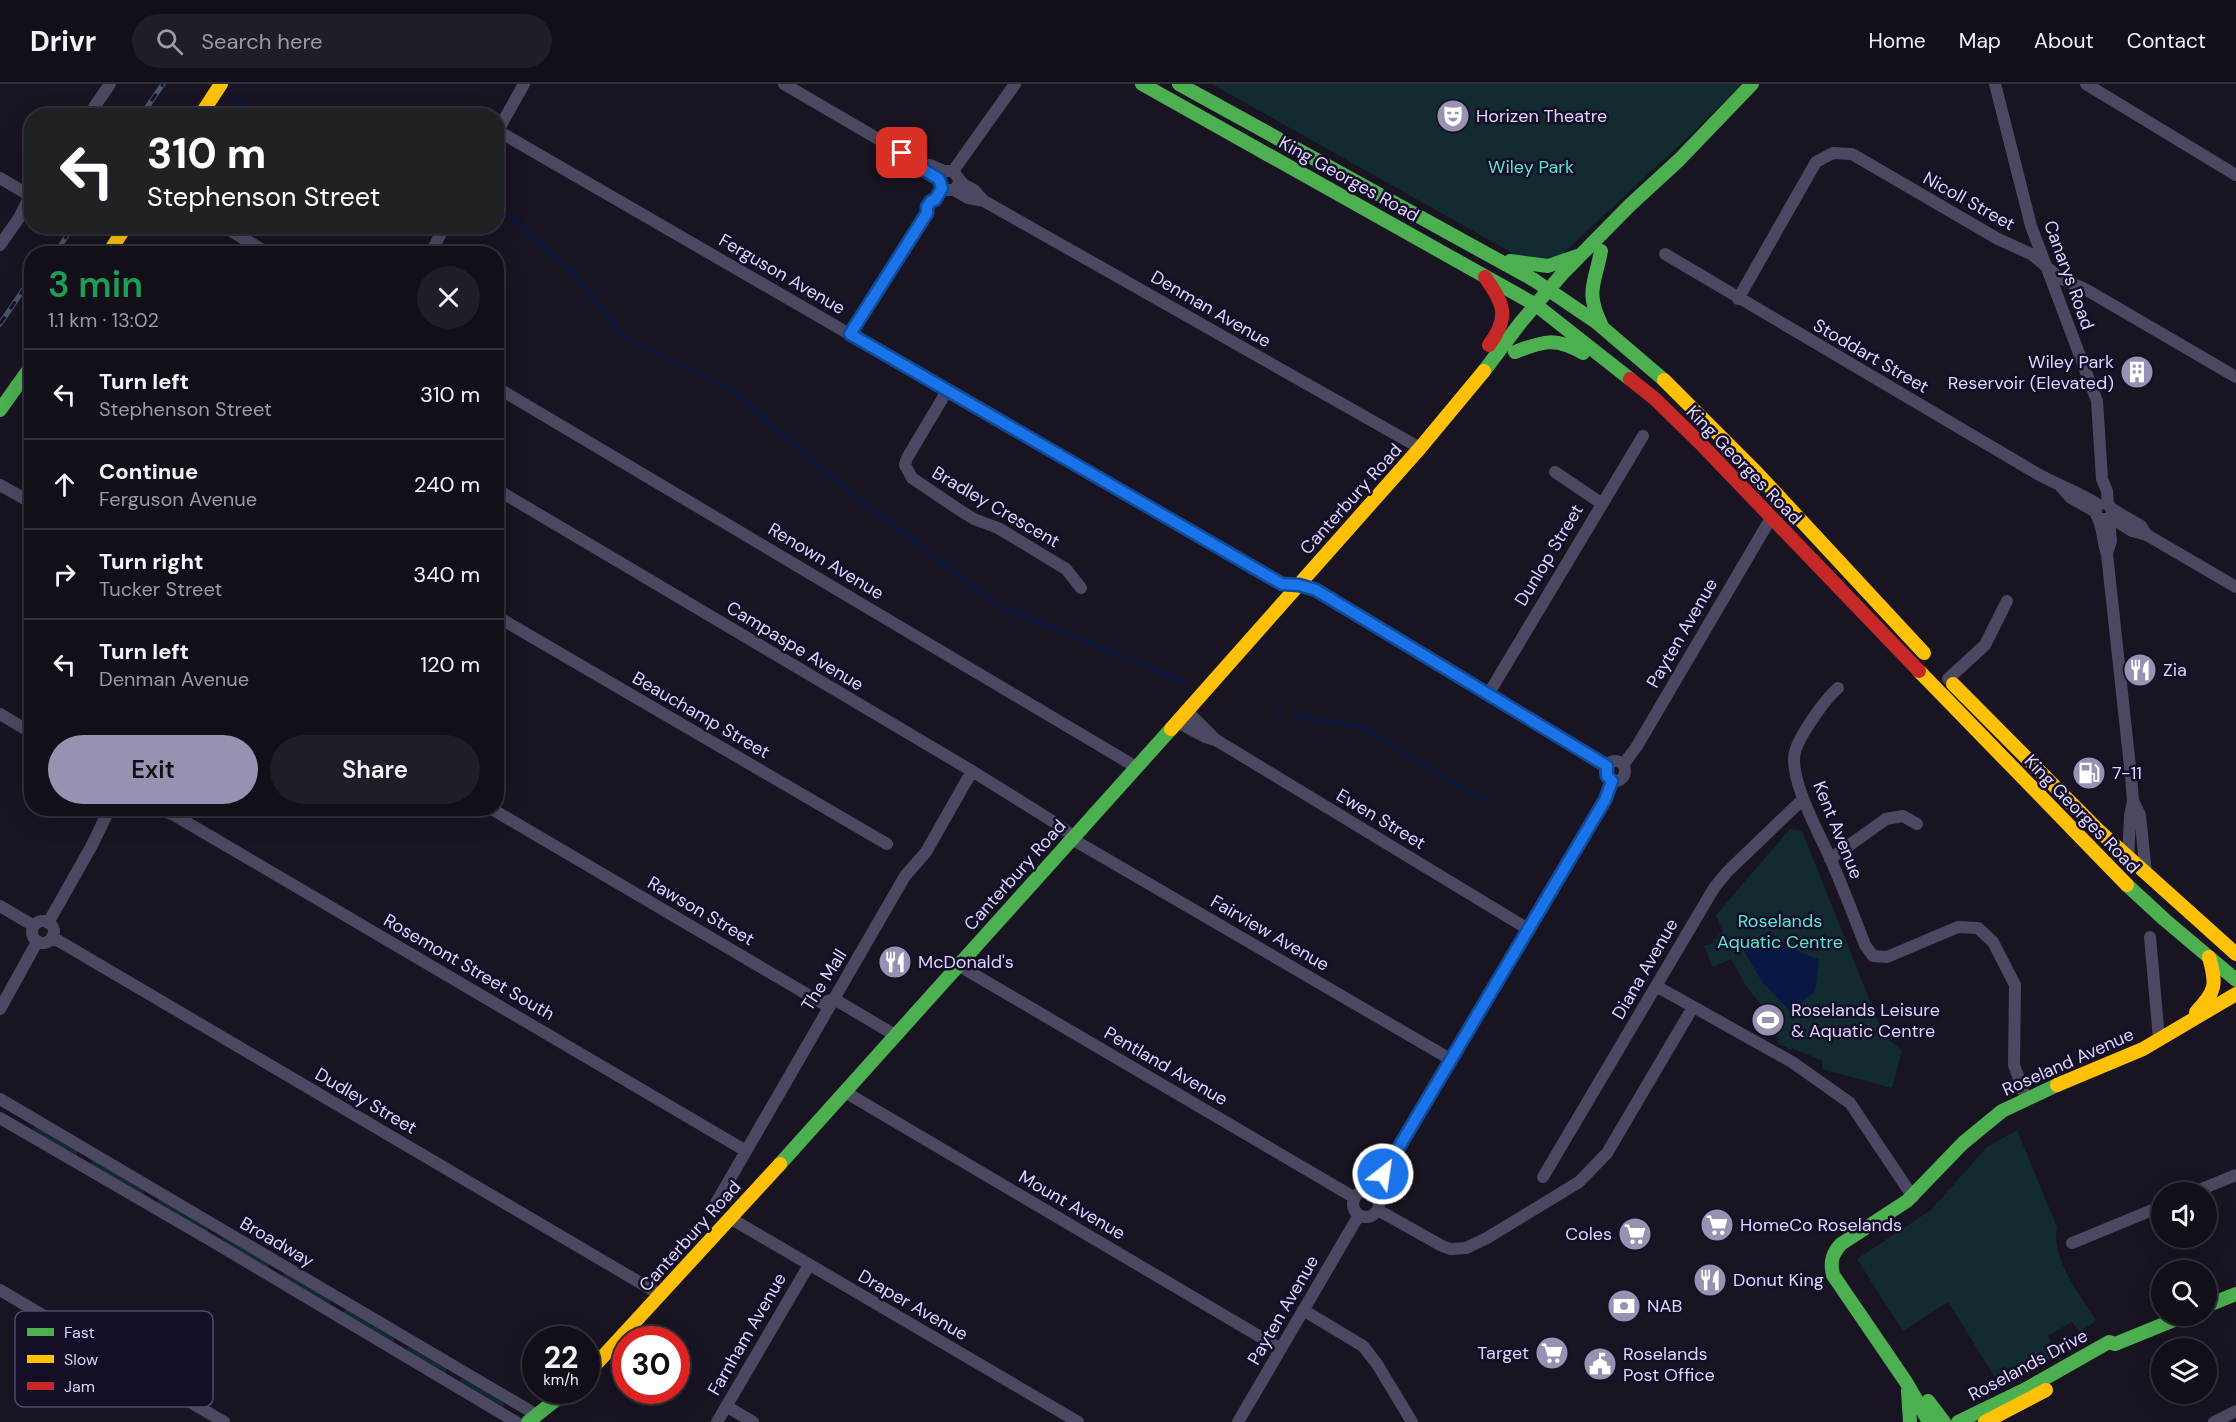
<!DOCTYPE html>
<meta charset="utf-8">
<style>
:root{--surface:#120f19;--page:#1f1d26;--text:#f1f3f6;--muted:#9c9ca2;--line:#312f38;--accent:#9991b1}
body{margin:0;font-family:"DM Sans",sans-serif;background:var(--page);color:var(--text);height:100vh;display:flex;flex-direction:column;font-size:22px;white-space:nowrap}
*{box-sizing:border-box;margin:0}
p{font-size:20px;color:var(--muted)}
.icon{flex:none;width:33px;height:33px;fill:none;stroke:currentColor;stroke-width:2;stroke-linecap:round;stroke-linejoin:round}
.map{position:relative;flex:1;overflow:hidden}
.details{position:absolute;left:24px;top:162px;width:480px;height:570px;display:flex;flex-direction:column;background:var(--surface);border-radius:24px;box-shadow:0 6px 24px #0002,0 0 0 2px var(--line)}
.details>*{flex:none}
.guide{position:absolute;left:24px;top:24px;width:480px;height:126px;border-radius:24px;box-shadow:0 6px 24px #0002,0 0 0 2px var(--line);background:#202124;color:#fff;overflow:hidden}
.controls{position:absolute;left:2151px;top:1098px;display:grid;gap:12px}
.controls a{display:grid;place-items:center;width:66px;height:66px;border-radius:50%;background:var(--surface);box-shadow:0 6px 24px #0002,0 0 0 2px var(--line);font-size:30px}
.speed{position:absolute;left:522px;top:1242px;display:flex;gap:12px;font-size:30px;font-weight:700;text-align:center}
.speed>*{display:grid;place-content:center;width:78px;height:78px;border-radius:50%;background:var(--surface);box-shadow:0 6px 24px #0002,0 0 0 2px var(--line);line-height:1}
.speed small{font-size:15px;font-weight:400}
.speed .limit{border:9px solid #d22;background:#fff;color:#111}
.pin{position:absolute;display:grid;place-items:center;width:51px;height:51px;color:#fff;margin:-26px;border-radius:12px;box-shadow:0 3px 9px #0006}
.me{position:absolute;width:66px;margin:-33px;rotate:30deg;stroke-linejoin:round;filter:drop-shadow(0 0 4px #0008)}
.turn{display:flex;align-items:center;gap:21px;height:126px;padding:0 24px;font-size:27px}
.turn .icon{width:78px;height:78px;stroke-width:2.5}
.turn b{display:block;font-size:42px;line-height:51px}
.round{display:grid;place-items:center;flex:none;width:63px;height:63px;border-radius:32px;background:var(--page)}
.overview{display:flex;align-items:center;justify-content:space-between;height:102px;padding:0 24px}
h1{font-size:36px;font-weight:600;line-height:45px;color:#1e9e55}
.button{display:flex;gap:12px;margin-top:auto;padding:12px 24px}
.button a{flex:1;height:69px;border-radius:36px;background:var(--accent);color:#111;font-size:24px;font-weight:600;line-height:69px;text-align:center}
.button a+a{background:var(--page);color:var(--text)}
ul{padding:0;list-style:none}
li{display:flex;align-items:center;gap:18px;height:90px;padding:0 24px;border-top:2px solid var(--line)}
li div{flex:1}
li b{display:block;font-size:22px}
li em{font-style:normal}
header{display:flex;align-items:center;gap:36px;box-sizing:border-box;height:84px;padding:0 30px;background:var(--surface);border-bottom:2px solid var(--line)}
header strong{font-size:28px}
nav{display:flex;gap:33px;margin-inline-start:auto;font-size:21px}
.search{width:420px;height:54px;background:var(--page);display:flex;align-items:center;gap:15px;box-sizing:border-box;padding:0 21px;border-radius:33px;color:var(--muted);font-size:22px}
.map>svg:first-child{display:block}
.green{fill:#122b30}
.water{fill:#091744}
.lines{fill:none;stroke-linecap:round;stroke-linejoin:round}
.stream{stroke:#091744;stroke-width:3}
.street{stroke:#4d4862;stroke-width:12}
.fast{stroke:#4caf50;stroke-width:14}
.slow{stroke:#ffc107;stroke-width:14}
.jam{stroke:#c62828;stroke-width:14}
.rail-casing{stroke:#46566c;stroke-width:5}
.rail{stroke:#150e27;stroke-width:3;stroke-dasharray:9;stroke-linecap:butt}
.route-casing{stroke:#114b97;stroke-width:15}
.route{stroke:#1a73e8;stroke-width:10}
.labels{text-anchor:middle;stroke-width:5;stroke-linejoin:round;paint-order:stroke}
.poi-label{font-size:18px;fill:#ded4ff;stroke:#150e27;text-anchor:start}
.park-label{font-size:18px;fill:#59e6d4;stroke:#150e27}
.street-label{font-size:18px;fill:#ded4ff;stroke:#150e27}
.key{fill:#150e27;stroke:#514968;stroke-width:1.5}
.key-label{font-size:16px;fill:#ded4ff}
</style>
<header>
<strong>Drivr</strong>
<div class="search"><svg class="icon" aria-label="search" viewBox="0 0 24 24"><circle cx="10" cy="10" r="6"/><path d="M15 15l6 6"/></svg>Search here</div>
<nav><a>Home</a><a>Map</a><a>About</a><a>Contact</a></nav>
</header>
<div class="map">
<svg width="2236" height="1338" viewBox="0 0 2236 1338">
<rect width="100%" height="100%" fill="#181421"/>
<path class="green" d="M1212,0h530l-58,57 -122,113 -25,7 -21,-6z
M1790,745l12,2 82,205 18,14 -10,38 -70,-19 1,-8 -31,-13 -1,2 -14,-8 2,-3 -25,-21 9,-10 -17,-22 -15,-27 -18,8 -9,-21 11,-4 -1,-2 5,-3 -1,-3 5,-2 -7,-17z
M36,1042l42,25 -2,6 -44,-27z
M2017,1046l40,97c-6,33 23,67 39,94l-17,11 -7,-10 -24,14 10,18 -57,33 -53,-85 -45,29 -46,-72 74,-49 56,-63z
M93,1076l51,31 -1,3 -53,-30z
M159,1115l49,29v3l-2,2 -50,-30z
M224,1153l45,27v3l-3,2 -45,-30z
M284,1189l47,27v3l-3,2 -47,-28z
M346,1225l48,29v3l-4,2 -47,-30z
M409,1262l38,22 -2,6 -39,-24z
M463,1294l41,24v3l-3,2 -42,-25z"/>
<path class="water" d="M1769,847c16,14 29,22 50,28l-4,32 -25,20 -27,-28 -19,-32z"/>
<g class="lines">
<path class="stream" d="M231,13l32,19
M496,120l77,68 51,66 97,46 18,12 107,94 153,116 186,76
M1275,629l7,1
M1292,631l70,12 106,65 20,6"/>
<path class="street" d="M784,0l137,80 9,1 14,6h9l6,8 -1,6 -4,5h-9l-5,-4 -2,-7 6,-8
M1995,0l36,142 66,175 5,78 5,12 1,13 5,8 -4,7h-9
M2086,0l150,91
M88,32l22,-32
M498,47l784,453 17,1 17,4 291,177
M496,50l28,-50
M953,87l62,-87
M0,94l29,17
M959,95l4,5 11,6 10,11 436,247
M954,106l14,8 16,3
M223,142l46,28
M0,161l19,-27 13,-26
M430,170l15,-28
M1665,170l371,219c21,12 43,19 63,32
M1738,215l78,-137 17,-9 19,1 146,85 33,15 29,24 25,11 151,88
M850,250l77,-121v-6l4,-6 4,-1 7,-12
M496,303l640,380
M947,307l-40,67 -2,7 7,13 49,33 13,8 24,9 68,41 15,19
M1555,388l46,31
M0,401l32,18
M2061,403l10,11 25,14
M496,405l476,282 85,53 17,13
M2112,425l29,17 6,9
M2096,430c7,10 6,28 11,40l24,222 2,25 -3,15 -2,43
M2111,434l21,13 15,4 89,52
M2107,469l4,-12 -2,-22
M496,532l391,228
M1948,595l37,-34 22,-44
M1838,604c-13,11 -39,48 -43,64 -7,26 25,83 36,108 12,28 23,56 34,85l8,11 14,1 71,-30 20,1 15,14 22,43 -1,80 12,33
M1489,609l154,-257
M1187,627l29,29 312,189
M0,630l32,19
M1177,638l28,15 10,3
M1605 687a10 10 0 1 1 20 0a10 10 0 1 1-20 0Z
M1623,681l14,-19 134,-228
M2133,717l7,14 6,58
M158,724l16,7 41,24 531,312
M490,724l325,191 7,4 12,-4 61,36
M1072,755l378,220
M1830,775l56,-40 17,-3 14,8
M0,822l34,20
M32 848a11 11 0 1 1 22 0a11 11 0 1 1-22 0Z
M48,839l43,-76 19,-39
M52,853l609,358
M2150,853l9,102
M958,881l397,233
M1656,902l136,76 58,41 63,94
M0,925l37,-67
M845,1008l436,257
M0,1015l537,316
M0,1034l212,123 304,181
M1543,1093l171,-289 13,-16 76,-73
M1353 1120a13 13 0 1 1 26 0a13 13 0 1 1-26 0Z
M2194,1108l42,-17
M1372,1109l232,-393 8,-19
M712,1126l193,-334 21,-24 46,-81
M1378,1126l64,36 8,3 16,-1 21,-10 92,-56 28,-29 86,-146
M730,1134l348,204
M2072,1159l90,-37
M0,1206l224,132
M1303,1226l60,36 14,18 35,58
M726,1322l27,16
M717,1338l92,-157
M1238,1338l121,-207
M2214,1338l22,-11"/>
<path class="fast" d="M1142,0l394,221 94,74
M1179,0l355,196 62,42 68,58
M1601,167c-6,33 -16,40 0,73
M1510,177l38,5 29,-10
M1515,268c28,-11 41,-15 68,1
M1484,287l37,-49 42,-49 67,-68 49,-45 73,-76
M0,326l32,-45
M2127,801l38,35 71,60
M780,1080l391,-435
M2206,1222l30,-12
M1908,1307l2,31
M1928,1317l16,21
M528,1338l40,-32
M1929,1338l-23,-40 -73,-107c-3,-13 -1,-21 8,-31l66,-43 56,-58 39,-32 55,-26
M1958,1338l68,-33 83,-47 6,2 69,-28"/>
<path class="slow" d="M200,32l21,-32
M108,170l18,-28
M1664,296l93,93 167,180
M1919,587l208,214
M1953,600l145,146 138,124
M1171,645l249,-281 64,-77
M2196,928c20,-21 21,-27 13,-55
M2057,1001l86,-36 93,-55
M586,1291l194,-211
M1985,1338l61,-32"/>
<path class="jam" d="M1485,193c19,27 25,40 4,68
M1630,295l25,20 45,44 219,228"/>
<defs>
<path id="rail" d="M141,32l22,-32
M55,170l18,-28
M0,240l32,-47"/>
</defs>
<use href="#rail" class="rail-casing"/>
<use href="#rail" class="rail"/>
</g>
<g class="lines">
<defs>
<path id="route" d="M902,69l19,11 3,6 15,9 3,9 -7,12 -4,1 -4,6v6l-77,121 432,250 17,1 17,5 291,176v10l5,5 -7,19 -222,374"/>
</defs>
<use href="#route" class="route-casing"/>
<use href="#route" class="route"/>
</g>
<defs>
<symbol id="theatre-disc" viewBox="-11 -11 22 22"><circle r="9.5" fill="#9991b1" stroke="#150e27"/><path d="M-5-5.5Q0-4 5-5.5V0Q5 5 0 6Q-5 5-5 0ZM-3.3-2.5H-1v1.5H-3.3ZM1-2.5H3.3v1.5H1ZM-2.8 1Q0 5.5 2.8 1Z" fill="#fff"/></symbol>
<symbol id="building-disc" viewBox="-11 -11 22 22"><circle r="9.5" fill="#9991b1" stroke="#150e27"/><path d="M-4-6H4V6H1V3H-1V6H-4ZM-2.5-4.3h1.7v1.8h-1.7ZM.8-4.3h1.7v1.8H.8ZM-2.5-1h1.7V.8h-1.7ZM.8-1h1.7V.8H.8Z" fill="#fff"/></symbol>
<symbol id="restaurant-disc" viewBox="-11 -11 22 22"><circle r="9.5" fill="#9991b1" stroke="#150e27"/><path d="M-5-6h1v4h1v-4h1v4h1v-4h1v5L-1.5 .5V6h-2V.5L-5-1ZM5-6V6H3V1.5H1.5Q1.5-4 5-6Z" fill="#fff"/></symbol>
<symbol id="fuel-disc" viewBox="-11 -11 22 22"><circle r="9.5" fill="#9991b1" stroke="#150e27"/><path d="M-5.5-6h7V0h2V4h1.3V-2.5L3-4.5l.8-.8L6-3V5H2.5V1h-1V6h-7ZM-4.2-4.7v3.2H.2V-4.7Z" fill="#fff"/></symbol>
<symbol id="stadium-disc" viewBox="-11 -11 22 22"><circle r="9.5" fill="#9991b1" stroke="#150e27"/><path d="M0-5a6.5 5 0 1 0 0 10a6.5 5 0 1 0 0-10ZM-3.5-1.8h7v3.6h-7Z" fill="#fff"/></symbol>
<symbol id="supermarket-disc" viewBox="-11 -11 22 22"><circle r="9.5" fill="#9991b1" stroke="#150e27"/><path d="M-6-5.5h2.5l.6 2H6L4.5 2H-2.5L-4.4-4H-6ZM-1.5 3.2a1.3 1.3 0 1 0 .1 0ZM3 3.2a1.3 1.3 0 1 0 .1 0Z" fill="#fff"/></symbol>
<symbol id="bank-disc" viewBox="-11 -11 22 22"><circle r="9.5" fill="#9991b1" stroke="#150e27"/><path d="M-6-4H6V4H-6ZM0-2.3a2.3 2.3 0 1 0 0 4.6a2.3 2.3 0 1 0 0-4.6Z" fill="#fff"/></symbol>
<symbol id="civic-disc" viewBox="-11 -11 22 22"><circle r="9.5" fill="#9991b1" stroke="#150e27"/><path d="M-.6-6.5H3V-4.5H.6V-3L4-1V1h2V6H-6V1h2V-1L-.6-3ZM-1.2 2.5V6h2.4V2.5Z" fill="#fff"/></symbol>
</defs>
<g fill-rule="evenodd">
<use href="#theatre-disc" x="1434" y="13" width="38" height="38"/>
<use href="#building-disc" x="2118" y="269" width="38" height="38"/>
<use href="#restaurant-disc" x="2121" y="567" width="38" height="38"/>
<use href="#fuel-disc" x="2070" y="670" width="38" height="38"/>
<use href="#restaurant-disc" x="876" y="859" width="38" height="38"/>
<use href="#stadium-disc" x="1749" y="917" width="38" height="38"/>
<use href="#supermarket-disc" x="1698" y="1122" width="38" height="38"/>
<use href="#supermarket-disc" x="1616" y="1131" width="38" height="38"/>
<use href="#restaurant-disc" x="1691" y="1177" width="38" height="38"/>
<use href="#bank-disc" x="1605" y="1203" width="38" height="38"/>
<use href="#supermarket-disc" x="1533" y="1250" width="38" height="38"/>
<use href="#civic-disc" x="1581" y="1261" width="38" height="38"/>
</g>
<g class="labels">
<g class="poi-label">
<text x="1476" y="38">Horizen Theatre</text>
<text x="2114" y="284" text-anchor="end">Wiley Park<tspan x="2114" dy="21">Reservoir (Elevated)</tspan></text>
<text x="2163" y="592">Zia</text>
<text x="2112" y="695">7-11</text>
<text x="918" y="884">McDonald's</text>
<text x="1791" y="932">Roselands Leisure<tspan x="1791" dy="21">&amp; Aquatic Centre</tspan></text>
<text x="1740" y="1147">HomeCo Roselands</text>
<text x="1612" y="1156" text-anchor="end">Coles</text>
<text x="1733" y="1202">Donut King</text>
<text x="1647" y="1228">NAB</text>
<text x="1529" y="1275" text-anchor="end">Target</text>
<text x="1623" y="1276">Roselands<tspan x="1623" dy="21">Post Office</tspan></text>
</g>
<g class="park-label">
<text x="1531" y="89">Wiley Park</text>
<text x="1780" y="843">Roselands<tspan x="1780" dy="21">Aquatic Centre</tspan></text>
</g>
<g class="street-label">
<text transform="translate(1349 95) rotate(29)" y="6">King Georges Road</text>
<text transform="translate(1969 117) rotate(29)" y="6">Nicoll Street</text>
<text transform="translate(782 190) rotate(30)" y="6">Ferguson Avenue</text>
<text transform="translate(2069 191) rotate(70)" y="6">Canarys Road</text>
<text transform="translate(1211 225) rotate(30)" y="6">Denman Avenue</text>
<text transform="translate(1871 272) rotate(30)" y="6">Stoddart Street</text>
<text transform="translate(1744 381) rotate(46)" y="6">King Georges Road</text>
<text transform="translate(1351 415) rotate(-48)" y="6">Canterbury Road</text>
<text transform="translate(996 423) rotate(30)" y="6">Bradley Crescent</text>
<text transform="translate(1549 471) rotate(-59)" y="6">Dunlop Street</text>
<text transform="translate(826 477) rotate(31)" y="6">Renown Avenue</text>
<text transform="translate(1682 549) rotate(-60)" y="6">Payten Avenue</text>
<text transform="translate(795 562) rotate(31)" y="6">Campaspe Avenue</text>
<text transform="translate(701 631) rotate(30)" y="6">Beauchamp Street</text>
<text transform="translate(2082 730) rotate(46)" y="6">King Georges Road</text>
<text transform="translate(1381 735) rotate(31)" y="6">Ewen Street</text>
<text transform="translate(1838 746) rotate(68)" y="6">Kent Avenue</text>
<text transform="translate(1015 791) rotate(-48)" y="6">Canterbury Road</text>
<text transform="translate(701 827) rotate(30)" y="6">Rawson Street</text>
<text transform="translate(1270 849) rotate(30)" y="6">Fairview Avenue</text>
<text transform="translate(469 883) rotate(30)" y="6">Rosemont Street South</text>
<text transform="translate(1645 885) rotate(-60)" y="6">Diana Avenue</text>
<text transform="translate(824 896) rotate(-58)" y="6">The Mall</text>
<text transform="translate(2068 978) rotate(-24)" y="6">Roseland Avenue</text>
<text transform="translate(1166 982) rotate(30)" y="6">Pentland Avenue</text>
<text transform="translate(366 1017) rotate(30)" y="6">Dudley Street</text>
<text transform="translate(1072 1121) rotate(30)" y="6">Mount Avenue</text>
<text transform="translate(690 1152) rotate(-48)" y="6">Canterbury Road</text>
<text transform="translate(277 1158) rotate(30)" y="6">Broadway</text>
<text transform="translate(913 1221) rotate(30)" y="6">Draper Avenue</text>
<text transform="translate(1283 1226) rotate(-60)" y="6">Payten Avenue</text>
<text transform="translate(747 1250) rotate(-60)" y="6">Farnham Avenue</text>
<text transform="translate(2028 1281) rotate(-28)" y="6">Roselands Drive</text>
</g>
</g>
<rect x="15" y="1227" width="198" height="96" rx="9" class="key"/>
<rect x="27" y="1244" width="27" height="8" fill="#4caf50"/>
<rect x="27" y="1271" width="27" height="8" fill="#ffc107"/>
<rect x="27" y="1298" width="27" height="8" fill="#c62828"/>
<g class="key-label">
<text x="64" y="1254">Fast</text>
<text x="64" y="1281">Slow</text>
<text x="64" y="1308">Jam</text>
</g>
</svg>
<div class="controls">
<a><svg class="icon" aria-label="sound" viewBox="0 0 24 24"><path d="M4 9h4l5-4v14l-5-4H4zM17 9q2 3 0 6"/></svg></a>
<a><svg class="icon" aria-label="search" viewBox="0 0 24 24"><circle cx="10" cy="10" r="6"/><path d="M15 15l6 6"/></svg></a>
<a><svg class="icon" aria-label="layers" viewBox="0 0 24 24"><path d="M12 4l9 5-9 5-9-5zM3 14l9 5 9-5"/></svg></a>
</div>
<div class="speed"><div>22<small>km/h</small></div><div class="limit">30</div></div>
<div class="pin" style="left:902px;top:69px;background:#d93025"><svg class="icon" aria-label="arrive" viewBox="0 0 24 24"><path d="M6 21V4h12l-3 4 3 4H6"/></svg></div>
<svg class="me" style="left:1383px;top:1090px" viewBox="-20 -20 40 40"><circle r="17" fill="#1a73e8" stroke="#fff" stroke-width="3"/><path d="M0-11L8 9 0 5-8 9z" fill="#fff"/></svg>
<div class="guide">
<div class="turn"><svg class="icon" aria-label="left" viewBox="0 0 24 24"><path d="M17 20v-9H6M10 6l-5 5 5 5"/></svg><div><b>310 m</b>Stephenson Street</div></div>
</div>
<section class="details">
<div class="overview"><div><h1>3 min</h1><p>1.1 km · 13:02</p></div><a class="round"><svg class="icon" aria-label="close" viewBox="0 0 24 24"><path d="M6 6l12 12M18 6L6 18"/></svg></a></div>
<ul>
<li><svg class="icon" aria-label="left" viewBox="0 0 24 24"><path d="M17 20v-9H6M10 6l-5 5 5 5"/></svg><div><b>Turn left</b><p>Stephenson Street</p></div><em>310 m</em></li>
<li><svg class="icon" aria-label="ahead" viewBox="0 0 24 24"><path d="M12 20V5M6 11l6-6 6 6"/></svg><div><b>Continue</b><p>Ferguson Avenue</p></div><em>240 m</em></li>
<li><svg class="icon" aria-label="right" viewBox="0 0 24 24"><path d="M7 20v-9h11M14 6l5 5-5 5"/></svg><div><b>Turn right</b><p>Tucker Street</p></div><em>340 m</em></li>
<li><svg class="icon" aria-label="left" viewBox="0 0 24 24"><path d="M17 20v-9H6M10 6l-5 5 5 5"/></svg><div><b>Turn left</b><p>Denman Avenue</p></div><em>120 m</em></li>
</ul>
<div class="button"><a>Exit</a><a>Share</a></div>
</section>
</div>
